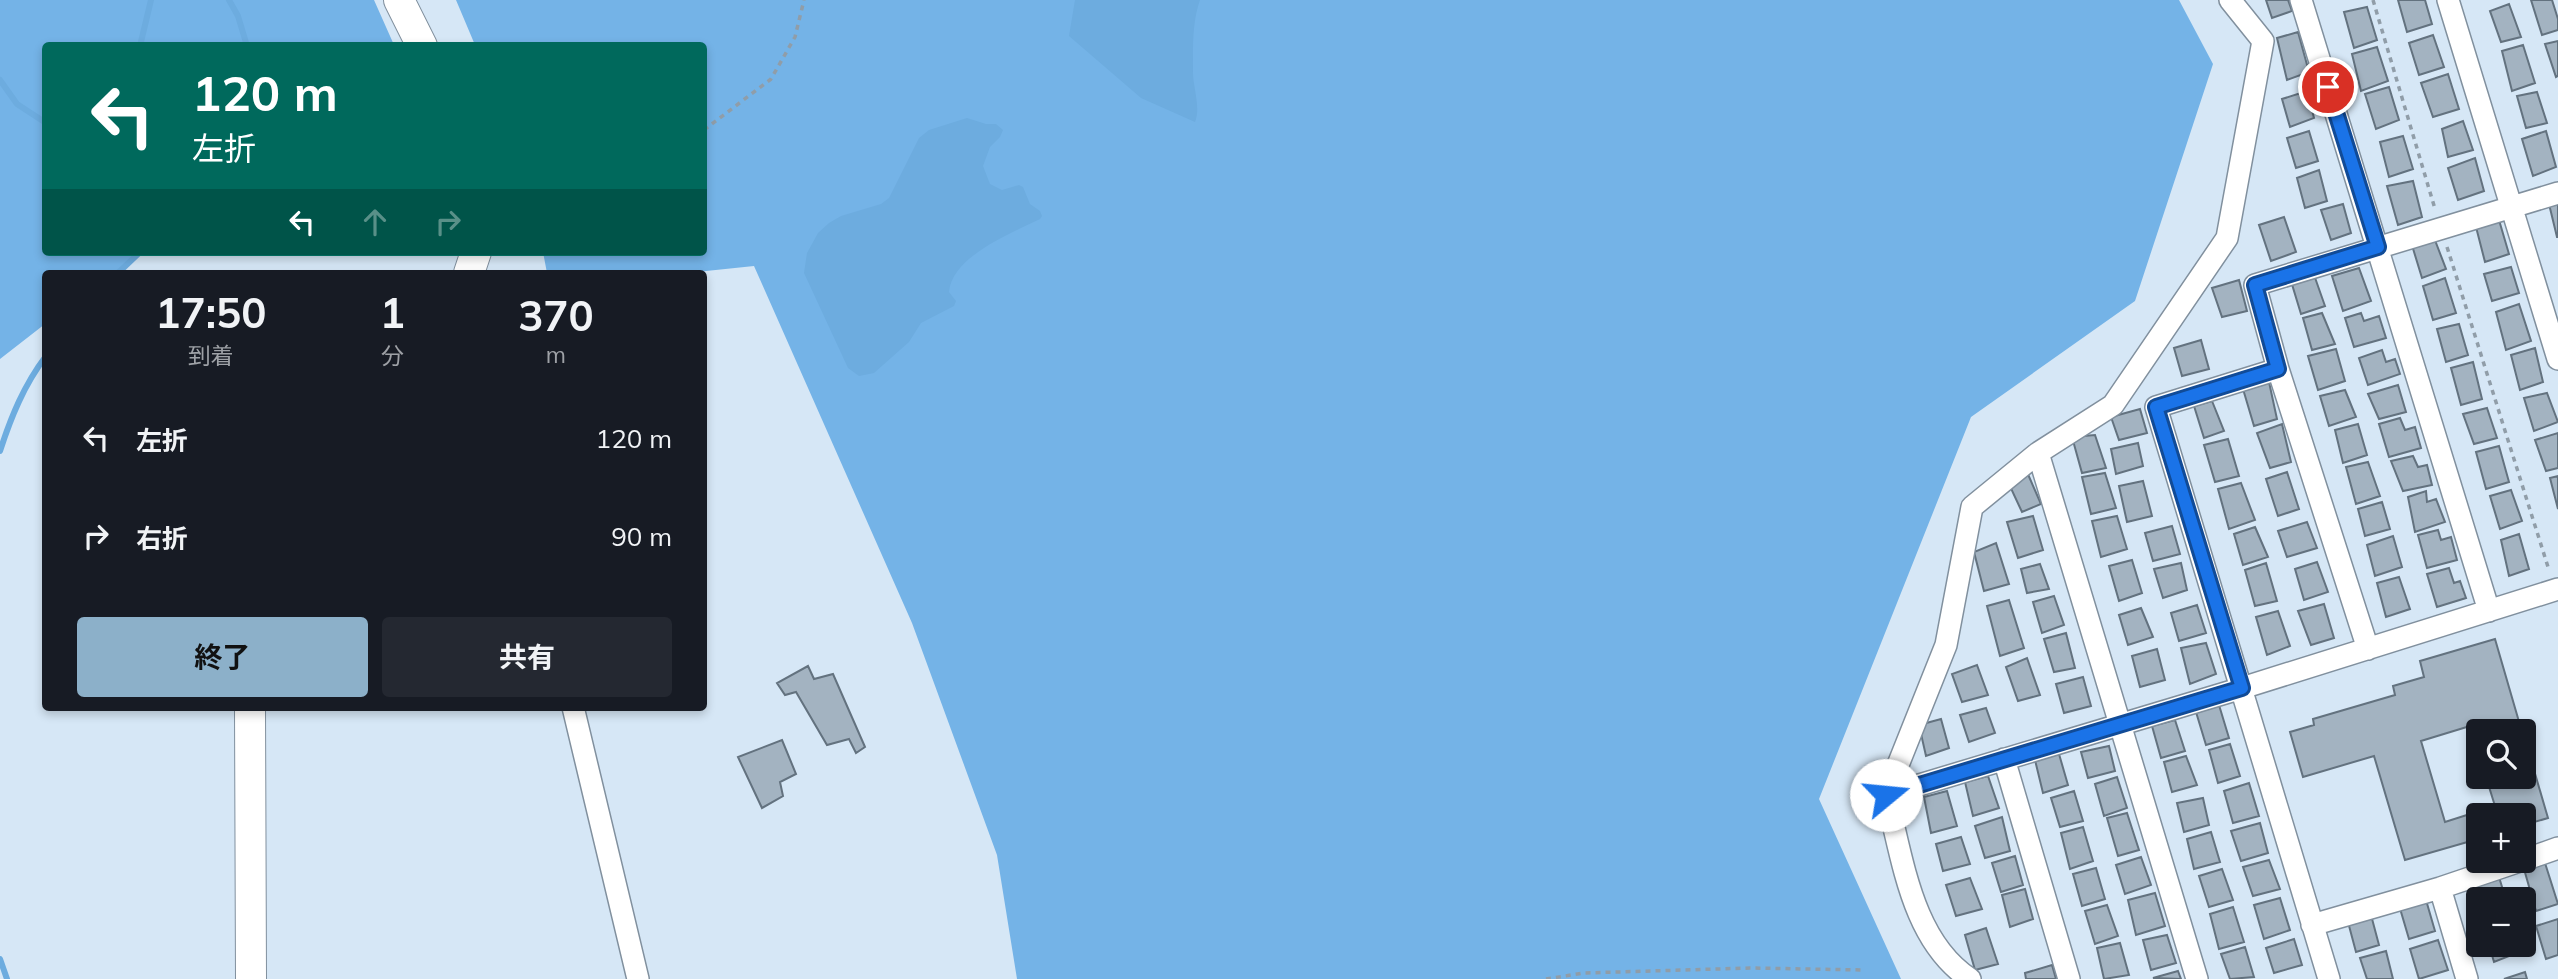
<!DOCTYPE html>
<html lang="ja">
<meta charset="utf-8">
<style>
:root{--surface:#171b24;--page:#242831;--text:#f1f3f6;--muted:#9ea1a6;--accent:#8cb0c9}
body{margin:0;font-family:Mulish,"Noto Sans JP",sans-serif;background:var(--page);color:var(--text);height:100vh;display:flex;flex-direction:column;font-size:26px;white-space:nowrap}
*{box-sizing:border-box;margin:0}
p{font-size:23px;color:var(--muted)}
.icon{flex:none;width:38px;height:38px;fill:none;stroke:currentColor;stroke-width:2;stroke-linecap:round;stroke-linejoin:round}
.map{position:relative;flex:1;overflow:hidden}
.sheet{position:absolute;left:42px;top:270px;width:665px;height:441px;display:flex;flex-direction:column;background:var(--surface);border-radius:7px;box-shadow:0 4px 10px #0003}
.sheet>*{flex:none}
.top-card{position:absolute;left:42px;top:42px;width:665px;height:214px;border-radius:7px;box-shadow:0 4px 10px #0003;background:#00695c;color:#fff;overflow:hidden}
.tools{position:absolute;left:2466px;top:719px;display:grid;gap:14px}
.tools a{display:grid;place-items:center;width:70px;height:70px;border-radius:7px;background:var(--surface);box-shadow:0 4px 10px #0003;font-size:35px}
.pin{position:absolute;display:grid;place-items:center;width:60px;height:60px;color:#fff;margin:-30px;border:4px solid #fff;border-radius:50%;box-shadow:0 2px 7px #0007}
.me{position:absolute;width:77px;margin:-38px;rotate:73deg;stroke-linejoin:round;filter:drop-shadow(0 0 5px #0008)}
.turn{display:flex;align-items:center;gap:24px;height:147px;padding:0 35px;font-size:32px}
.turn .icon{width:91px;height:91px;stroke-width:2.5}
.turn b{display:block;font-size:49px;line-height:60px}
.lanes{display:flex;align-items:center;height:66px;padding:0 35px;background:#0003;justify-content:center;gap:35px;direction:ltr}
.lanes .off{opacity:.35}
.eta{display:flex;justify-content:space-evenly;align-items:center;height:119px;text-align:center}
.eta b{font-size:42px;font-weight:700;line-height:49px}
.button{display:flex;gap:14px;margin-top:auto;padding:14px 35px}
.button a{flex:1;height:80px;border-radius:7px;background:var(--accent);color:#111;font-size:28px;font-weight:700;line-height:80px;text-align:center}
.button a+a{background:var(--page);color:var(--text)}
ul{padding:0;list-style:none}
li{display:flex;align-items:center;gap:21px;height:98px;padding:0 35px}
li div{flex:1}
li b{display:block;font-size:26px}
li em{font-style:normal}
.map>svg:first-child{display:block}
.forest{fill:#74b3e7}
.water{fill:#6dacdf}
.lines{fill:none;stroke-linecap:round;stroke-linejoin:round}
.stream{stroke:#6dacdf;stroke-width:6}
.building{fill:#a3b3c1;stroke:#63727f;stroke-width:2}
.street-casing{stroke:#81909e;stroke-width:24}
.secondary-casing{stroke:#81909e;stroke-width:32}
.path{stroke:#909da8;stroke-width:3.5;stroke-dasharray:5 5;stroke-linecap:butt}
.street{stroke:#fff;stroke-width:21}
.secondary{stroke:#fff;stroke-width:30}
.route-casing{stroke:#114b97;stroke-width:18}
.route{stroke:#1a73e8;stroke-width:12}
</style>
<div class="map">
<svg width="2558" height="979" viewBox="0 0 2558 979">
<rect width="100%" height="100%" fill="#d6e7f6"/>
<path class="forest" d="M0,0h374l20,45 -348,1v206h98l-29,21h-69l-1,51 -45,35z
M456,0h1723l34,64 -78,237 -164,116 -152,382 82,180h-884l-20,-124 -85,-232 -158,-357 -67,7h-140l-4,-21h161v-206l-229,-1z"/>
<path class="water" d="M1075,0h125c-8,22 -7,49 -7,72 0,16 8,35 2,50l-54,-24 -72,-62z
M967,118l19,6h10l7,6 -3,7 -10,10 -7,19 7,18 12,6 17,-5 4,2 7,17 10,7 2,5 -2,3c-28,14 -88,37 -91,73l7,9 -2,5 -33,17 -12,19 -35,31 -15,3 -11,-8 -44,-95 3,-20 11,-20 11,-10 12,-7 40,-12 8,-6 30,-60 10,-8z"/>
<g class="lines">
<path class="stream" d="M229,0l9,16 9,30
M140,46l11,-46
M0,80l17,24 29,19
M118,273l22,-21
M0,451c11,-34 24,-66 46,-95
M0,959l7,20"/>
</g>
<path class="building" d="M2266,0h22l4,11 -20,7z
M2398,0h27l7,24 -25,8z
M2531,0h21l6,19v11l-16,5z
M2509,4l12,33 -20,5 -11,-31z
M2367,7l10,33 -23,8 -10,-36z
M2298,32l11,40 -22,8 -10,-42z
M2433,35l11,32 -25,8 -10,-32z
M2558,41v35l-2,1 -11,-33z
M2523,45l12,38 -23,8 -10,-40z
M2377,47l11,34 -27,10 -9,-37z
M2448,74l11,35 -26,8 -12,-34z
M2389,87l10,33 -23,9 -11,-35z
M2307,91l7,27 -24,9 -8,-28z
M2537,92l10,31 -21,5 -9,-32z
M2463,121l10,29 -25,7 -6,-28z
M2309,131l9,30 -22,7 -9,-30z
M2546,131l10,36 -23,9 -11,-37z
M2403,136l10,33 -24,8 -9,-35z
M2475,158l9,33 -26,9 -10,-32z
M2319,170l8,31 -22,7 -8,-30z
M2413,181l9,36 -24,8 -11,-39z
M2558,201v36h-1l-8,-33z
M2343,204l8,29 -20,7 -10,-30z
M2284,217l12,35 -25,9 -12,-36z
M2499,220l10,34 -24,8 -9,-35z
M2433,235l13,34 -24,9 -11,-36z
M2511,267l8,26 -27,8 -8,-27z
M2359,268l12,33 -28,10 -11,-35z
M2313,272l12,34 -24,8 -10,-33z
M2445,278l11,35 -23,7 -10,-34z
M2239,280l8,31 -25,6 -10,-29z
M2519,304l12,37 -25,9 -10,-38z
M2322,313l13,31 -23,6 -9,-32z
M2361,313l3,8 15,-5 7,22 -32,9 -9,-29z
M2459,324l9,31 -22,7 -9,-33z
M2201,340l8,29 -27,7 -8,-28z
M2535,348l8,34 -23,8 -9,-35z
M2336,349l9,32 -27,9 -10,-34z
M2382,350l4,12 9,-3 5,15 -32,11 -9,-27z
M2473,362l9,37 -21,6 -10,-37z
M2269,382l8,37 -23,7 -11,-37z
M2398,385l8,27 -27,7 -11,-25z
M2345,390l11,27 -27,9 -9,-30z
M2547,393l11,29 -24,9 -10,-33z
M2212,401l12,30 -20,7 -10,-32z
M2487,408l10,30 -23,6 -11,-30z
M2140,409l7,24 -28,7 -8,-23z
M2400,418l5,12 10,-3 6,21 -32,9 -10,-33z
M2282,424l9,38 -21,6 -13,-35z
M2358,424l9,31 -24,8 -8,-33z
M2558,433v35l-12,3 -11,-31z
M2095,435l11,33 -24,5 -10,-36z
M2228,439l11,37 -24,6 -11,-37z
M2138,443l5,23 -27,8 -5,-25z
M2499,446l10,36 -23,7 -10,-37z
M2413,456l5,11 9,-2 5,20 -29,6 -12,-30z
M2368,462l12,34 -24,8 -10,-37z
M2027,472l14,32 -19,8 -14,-30z
M2287,472l12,37 -21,7 -12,-37z
M2105,473l11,35 -25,6 -9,-37z
M2558,476v33l-8,-31z
M2143,481l9,35 -25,6 -8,-36z
M2241,483l14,37 -26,9 -11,-40z
M2511,490l11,31 -22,8 -10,-33z
M2426,491l1,11 9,-3 9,23 -30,10 -7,-35z
M2382,502l8,27 -25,7 -7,-27z
M2033,516l10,34 -25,8 -11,-36z
M2117,516l10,33 -26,8 -9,-36z
M2307,522l10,26 -30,9 -9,-26z
M2172,526l8,28 -27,7 -8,-28z
M2255,527l13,30 -25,8 -9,-31z
M2438,530l3,10 10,-3 6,23 -30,8 -9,-33z
M2519,534l10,35 -20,7 -8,-36z
M2393,536l9,31 -27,9 -8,-31z
M1996,543l13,41 -25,7 -10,-39z
M2132,560l10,33 -23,8 -10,-35z
M2317,562l11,30 -24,8 -9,-31z
M2181,563l6,27 -24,8 -9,-29z
M2266,563l11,38 -22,5 -10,-36z
M2040,564l9,25 -22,4 -6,-24z
M2449,568l5,15 6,-2 6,17 -29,9 -10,-33z
M2399,577l11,32 -24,8 -9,-34z
M2054,596l10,29 -22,8 -9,-31z
M2009,600l15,48 -24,8 -13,-50z
M2324,604l10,34 -23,7 -13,-34z
M2197,605l9,28 -27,8 -8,-28z
M2141,608l12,29 -25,8 -9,-30z
M2278,611l12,35 -23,9 -11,-38z
M2066,633l9,35 -21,4 -10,-33z
M2495,639l27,93h-44v18l-8,-24 -49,15 24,81 50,-16 -9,-29h38v-41l24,82 -24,7v-9h-46v23l-73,21 -31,-104 -71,21 -13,-45 24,-7 -1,-6 82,-24 -2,-9 31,-9 -4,-16z
M2206,643l10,31 -26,10 -9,-36z
M2157,649l8,31 -25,7 -8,-31z
M2027,658l13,37 -22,6 -12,-34z
M1977,665l11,30 -26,7 -10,-28z
M808,666l6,13 19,-5 32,73 -9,6 -7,-14 -22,6 -31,-53 -11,3 -8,-12z
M2083,677l8,29 -27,7 -8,-29z
M2219,705l10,33 -23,7 -10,-33z
M1986,708l9,25 -26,9 -9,-27z
M1941,719l8,29 -23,8 -7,-31z
M2175,720l10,31 -24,7 -9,-32z
M782,740l14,34 -16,8 3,14 -21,12 -24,-51z
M2230,744l10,32 -22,7 -9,-33z
M2109,746l6,25 -27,7 -7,-26z
M2059,754l9,31 -25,8 -8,-33z
M2186,756l11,29 -25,7 -8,-30z
M1988,776l11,32 -26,8 -8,-34z
M2117,777l10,31 -23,8 -9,-32z
M2249,783l10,33 -26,7 -9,-32z
M1947,791l10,35 -26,7 -7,-36z
M2074,791l9,30 -23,6 -9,-29z
M2203,798l6,27 -25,7 -7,-29z
M2127,813l12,37 -21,6 -11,-38z
M2002,817l8,34 -25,7 -10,-32z
M2260,823l8,30 -27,8 -10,-30z
M2083,827l10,34 -23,8 -9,-36z
M2211,832l9,30 -26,7 -7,-30z
M1961,837l9,27 -27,7 -7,-27z
M2015,856l8,29 -22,7 -9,-29z
M2141,857l10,28 -26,9 -9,-29z
M2269,860l11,29 -27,7 -10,-29z
M2545,863l13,41 -22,7 -12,-42z
M2096,868l9,31 -23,7 -9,-32z
M2222,869l11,31 -24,7 -10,-31z
M2499,877l7,23h-28l-4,-16z
M1970,878l12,31 -26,7 -10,-31z
M2025,889l8,30 -23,8 -8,-32z
M2155,893l10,33 -29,9 -8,-35z
M2280,898l10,32 -26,9 -10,-34z
M2426,900l9,31 -26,8 -10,-34z
M2107,905l11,31 -23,8 -10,-33z
M2233,907l11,35 -25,7 -9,-35z
M2371,915l8,30 -23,7 -8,-30z
M2558,919v36l-12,4 -10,-33z
M1986,928l12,36 -23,6 -10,-35z
M2167,935l9,28 -25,7 -8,-30z
M2294,939l8,26 -28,8 -8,-25z
M2438,940l10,30 -29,9 -9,-30z
M2120,943l9,32 -25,4 -7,-31z
M2489,945h31l2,6 -28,11z
M2245,947l9,30 -24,2 -9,-25z
M2386,951l7,28h-26l-7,-21z
M2052,965l4,14h-30l-1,-6z
M2178,971l3,8 -28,-1z
M2525,972l2,7h-23z"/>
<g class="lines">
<defs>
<path id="street" d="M2301,0l188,611
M2448,0l110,359
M2278,369l90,280
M2038,453l159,526
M573,707l65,272
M2004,759l65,220
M1886,795l60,-150 26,-138 66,-54 75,-48 114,-167 36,-197 -33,-41
M2524,860l34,-12
M2440,888l27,91
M2312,925l128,-37 80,-27
M1970,979c-59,-39 -67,-121 -84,-184l356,-107 316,-99
M2329,979l-173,-572 122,-38 -23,-84 303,-92"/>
<path id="secondary" d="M399,0l23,46
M469,273l7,-21
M250,707l1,272"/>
</defs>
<use href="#street" class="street-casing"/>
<use href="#secondary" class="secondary-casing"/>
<path class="path" d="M2373,0l62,209
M704,130l67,-51 24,-42 9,-37
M2447,247l102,323
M1546,979l38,-6 166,-5 115,2"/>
<use href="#street" class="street"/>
<use href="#secondary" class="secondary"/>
</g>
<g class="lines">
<defs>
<path id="route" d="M1886,795l356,-107 -86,-281 122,-38 -23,-84 123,-38 -50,-160"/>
</defs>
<use href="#route" class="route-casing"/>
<use href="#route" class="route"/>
</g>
</svg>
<div class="tools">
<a><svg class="icon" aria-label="search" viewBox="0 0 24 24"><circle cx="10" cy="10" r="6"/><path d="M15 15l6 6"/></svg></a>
<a>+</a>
<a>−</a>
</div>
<div class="pin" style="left:2328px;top:87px;background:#d93025"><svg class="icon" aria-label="arrive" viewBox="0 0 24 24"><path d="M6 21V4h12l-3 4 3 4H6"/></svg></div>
<svg class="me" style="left:1886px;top:795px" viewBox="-20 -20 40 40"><circle r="19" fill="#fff"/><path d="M0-13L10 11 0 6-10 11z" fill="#1a73e8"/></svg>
<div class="top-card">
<div class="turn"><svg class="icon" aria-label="left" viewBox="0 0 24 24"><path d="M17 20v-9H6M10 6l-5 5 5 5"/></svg><div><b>120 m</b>左折</div></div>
<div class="lanes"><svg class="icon" aria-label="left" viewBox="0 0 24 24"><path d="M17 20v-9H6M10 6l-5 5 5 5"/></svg><svg class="icon off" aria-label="ahead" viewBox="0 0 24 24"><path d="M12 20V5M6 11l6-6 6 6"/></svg><svg class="icon off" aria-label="right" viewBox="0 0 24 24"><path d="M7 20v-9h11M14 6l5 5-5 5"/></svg></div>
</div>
<section class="sheet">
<div class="eta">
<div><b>17:50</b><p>到着</p></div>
<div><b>1</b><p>分</p></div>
<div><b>370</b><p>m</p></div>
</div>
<ul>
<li><svg class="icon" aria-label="left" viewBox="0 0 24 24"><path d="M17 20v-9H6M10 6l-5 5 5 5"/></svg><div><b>左折</b></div><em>120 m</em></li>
<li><svg class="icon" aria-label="right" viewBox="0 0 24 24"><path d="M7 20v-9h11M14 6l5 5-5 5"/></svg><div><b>右折</b></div><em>90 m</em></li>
</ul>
<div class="button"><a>終了</a><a>共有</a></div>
</section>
</div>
